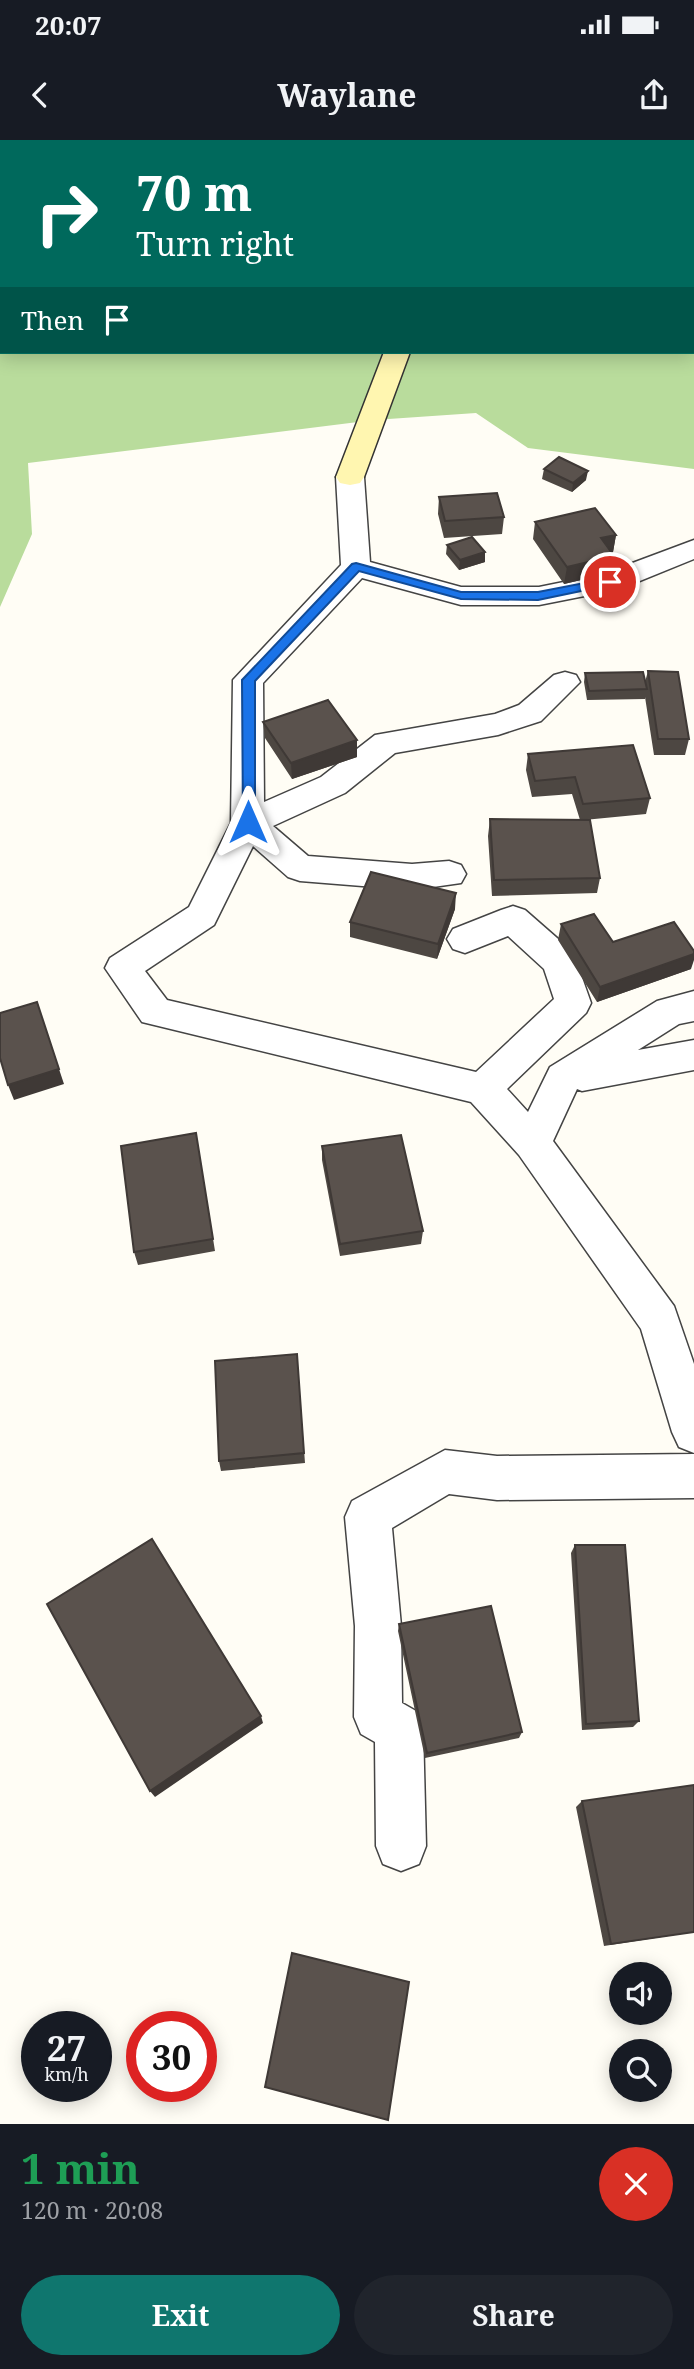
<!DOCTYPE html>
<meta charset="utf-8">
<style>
:root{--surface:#171b24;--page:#20242c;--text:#f1f3f6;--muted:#9ea1a6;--accent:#0f766e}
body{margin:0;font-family:"Noto Serif",serif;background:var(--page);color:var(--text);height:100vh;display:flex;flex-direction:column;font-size:26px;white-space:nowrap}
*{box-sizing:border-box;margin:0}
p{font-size:23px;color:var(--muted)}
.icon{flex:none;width:38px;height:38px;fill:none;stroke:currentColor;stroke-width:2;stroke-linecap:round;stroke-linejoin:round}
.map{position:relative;height:1984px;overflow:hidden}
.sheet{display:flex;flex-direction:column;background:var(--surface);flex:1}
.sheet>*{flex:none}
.hud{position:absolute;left:0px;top:0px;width:695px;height:214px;box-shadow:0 4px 18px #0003;background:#00695c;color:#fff;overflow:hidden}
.controls{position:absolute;left:609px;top:1822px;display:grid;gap:14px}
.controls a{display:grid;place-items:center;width:63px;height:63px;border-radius:50%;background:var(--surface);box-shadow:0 4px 18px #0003;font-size:35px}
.speed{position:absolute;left:21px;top:1871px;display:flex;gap:14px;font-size:35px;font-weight:700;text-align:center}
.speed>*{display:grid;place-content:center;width:91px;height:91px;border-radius:50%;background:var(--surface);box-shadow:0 4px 18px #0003;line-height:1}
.speed small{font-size:18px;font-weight:400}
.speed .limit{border:10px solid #d22;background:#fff;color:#111}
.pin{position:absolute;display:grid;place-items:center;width:60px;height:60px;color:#fff;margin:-30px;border:4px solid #fff;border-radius:50%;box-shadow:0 2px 7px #0007}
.me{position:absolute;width:77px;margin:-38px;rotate:0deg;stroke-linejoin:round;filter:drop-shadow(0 0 5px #0008)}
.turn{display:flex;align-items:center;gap:24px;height:147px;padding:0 21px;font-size:32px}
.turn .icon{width:91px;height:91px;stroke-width:2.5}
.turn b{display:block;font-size:49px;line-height:60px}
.then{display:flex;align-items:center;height:66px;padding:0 21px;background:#0003;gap:14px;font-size:26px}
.round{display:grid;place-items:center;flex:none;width:74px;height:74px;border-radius:37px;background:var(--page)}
.head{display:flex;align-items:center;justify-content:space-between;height:119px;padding:0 21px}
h1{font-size:42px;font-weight:700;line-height:52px;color:#1e9e55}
.button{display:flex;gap:14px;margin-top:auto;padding:14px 21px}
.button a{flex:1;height:80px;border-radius:42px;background:var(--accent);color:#fff;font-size:28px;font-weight:700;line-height:80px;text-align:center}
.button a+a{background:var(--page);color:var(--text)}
.status{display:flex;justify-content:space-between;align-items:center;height:49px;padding:0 35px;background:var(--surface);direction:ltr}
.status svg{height:19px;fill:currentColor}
header{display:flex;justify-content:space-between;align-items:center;height:91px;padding:0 21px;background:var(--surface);font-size:32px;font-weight:700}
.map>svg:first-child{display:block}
.forest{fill:#b9dc9c;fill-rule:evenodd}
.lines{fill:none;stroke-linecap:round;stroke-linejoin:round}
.street-casing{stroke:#444;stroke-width:3}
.secondary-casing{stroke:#333;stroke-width:3}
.street{fill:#fff;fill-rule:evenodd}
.secondary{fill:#fff6b0;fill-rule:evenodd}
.wall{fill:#4d4742}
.shaded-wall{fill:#3f3936}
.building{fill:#5a524d;stroke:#3f3936;stroke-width:2}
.route{fill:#1a73e8;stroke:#114b97;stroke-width:2}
</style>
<div class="status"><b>20:07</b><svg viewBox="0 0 49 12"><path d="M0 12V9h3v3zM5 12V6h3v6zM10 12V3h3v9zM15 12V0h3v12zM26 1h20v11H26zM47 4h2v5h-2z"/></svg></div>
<header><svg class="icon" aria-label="back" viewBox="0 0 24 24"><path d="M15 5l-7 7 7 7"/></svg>Waylane<svg class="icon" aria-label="share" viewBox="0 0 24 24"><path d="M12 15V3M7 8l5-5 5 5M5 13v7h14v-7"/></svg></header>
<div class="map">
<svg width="694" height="1984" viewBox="0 0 694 1984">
<rect width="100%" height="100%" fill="#fffdf5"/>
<path class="forest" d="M0,0h694v329l-166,-21 -52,-35 -102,7 -346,43 4,71 -32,73zM2,2h691v210h-691z"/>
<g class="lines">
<defs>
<path id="street" d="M59,0h24l2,2h-25z
M236,0h23l-25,2z
M0,103h2v14h-2z
M350,329l10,2 4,6 6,85 91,25h78l64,-13 91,-34v19l-74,30 -81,16h-78l-99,-27 -99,105 1,119 57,-25 54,-42 120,-21 24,-9 35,-30 11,-3 11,3 4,7 -39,39 -43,14 -103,18 -50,40 -72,33 35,30 104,8 37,-3 12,4 5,9 -5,9 -49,7 -112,-9 -12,-4 -35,-31 -39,79 -69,46 22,29 309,72 78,-73 -10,-30 -36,-33 -43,17 -12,-4 -6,-10 6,-10 48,-19 12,-4 12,4 48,42 18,51 -5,10 -79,76 21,23 22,-45 107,-66 37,-10v30l-15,3 -41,26 56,-10v30l-112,21 -5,-2 -24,52 121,165 20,58v89l-15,-6 -7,-15 -31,-103 -122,-174 -48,-53 -329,-80 -37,-54 5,-10 79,-51 42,-84 2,-143 108,-115 -5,-88 4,-6z
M445,1310l52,6 197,-2v44l-197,2 -48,-6 -57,34 9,98 1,77 14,8 7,17 3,118 -7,18 -18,7 -18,-7 -7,-18 -1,-104 -14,-8 -7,-17 1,-91 -10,-109 7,-16z"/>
<path id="secondary" d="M521,0h22v2h-22z
M384,212h26l-46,125 -4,6 -10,2 -10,-2 -4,-6z"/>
</defs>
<use href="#street" class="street-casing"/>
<use href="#secondary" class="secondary-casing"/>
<use href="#street" class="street"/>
<use href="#secondary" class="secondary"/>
</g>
<path class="wall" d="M544,329l42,11 -14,12 -30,-13z
M439,357l65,20 -2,17 -58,4 -6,-24z
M535,382l81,13 -3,17h-1l-1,21 -47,11 -31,-45z
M447,405l38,7v10l-26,8 -13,-16z
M648,531l41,68 -4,16h-31l-9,-58v2l-58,1 -3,-18 1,-9 60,9z
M263,582l94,18v17l-65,22 -27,-41z
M528,614l122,44 -4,16 -62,6 16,58 -3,15 -105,3 -4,-60 2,-17 90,1 -8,-26 -40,3 -6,-27z
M455,769l-18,50 -87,-22v-15z
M561,784l130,45 -94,33 -39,-62z
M196,993l19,118 -77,14 -4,-13z
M322,1006l101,85 -2,13 -81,12 -18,-96z
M297,1214l8,109 -84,8 -2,-10z
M575,1405l64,176 -6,6 -51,3 -11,-177z
M399,1484l123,108 -3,6 -94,20 -27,-127z
M694,1645v147l-90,14 -28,-139 6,-6z"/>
<path class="shaded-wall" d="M588,331l-2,9 -14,12 1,-9z
M616,395l-3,17 -15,3 3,-17z
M485,412v10l-26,8 1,-10z
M614,416l-3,17 -47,11 3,-17z
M357,600v17l-65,22 -1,-16z
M456,753l-1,16 -18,50 1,-15z
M694,814v6l-3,9 -94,33 3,-15z
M59,929l5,15 -50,16 -6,-15z
M261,1576l2,7 -108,74 -5,-6z"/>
<path class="building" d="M559,317l29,14 -15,12 -29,-14z
M497,353l7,24 -59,4 -6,-24z
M595,368l21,27 -15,3 13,18 -47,11 -32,-45z
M472,397l13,15 -25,8 -13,-15z
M648,531l30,1 11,67h-31z
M643,532l4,17 -58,2 -4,-18z
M328,560l29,40 -66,23 -28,-41z
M633,605l17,53 -67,6 -8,-27 -40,4 -7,-27z
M490,679l100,1 10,58 -106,2z
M371,732l85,21 -18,51 -88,-22z
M594,774l19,28 61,-20 20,29v3l-94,33 -39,-63z
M37,862l22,67 -51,16 -8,-27v-45z
M196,993l17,106 -79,13 -13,-106z
M401,995l22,96 -83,13 -18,-98z
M297,1214l7,99 -85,8 -4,-100z
M152,1399l109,177 -111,75 -103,-187z
M575,1405h50l14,176 -53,3z
M491,1466l31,126 -95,21 -28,-129z
M694,1645v147l-83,12 -29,-143z
M292,1813l117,29 -21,138 -123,-33z"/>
<path class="route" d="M356,423l105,29h77l72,-14 6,4 -6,3 -72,15 -77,-1 -102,-28 -104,110v141l-2,4h-10l-1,-146 110,-116z"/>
</svg>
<div class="controls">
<a><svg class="icon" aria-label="sound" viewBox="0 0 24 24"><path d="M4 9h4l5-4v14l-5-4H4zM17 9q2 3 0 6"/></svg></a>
<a><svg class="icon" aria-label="search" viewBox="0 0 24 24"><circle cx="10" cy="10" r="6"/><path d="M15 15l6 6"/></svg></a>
</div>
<div class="speed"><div>27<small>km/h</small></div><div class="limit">30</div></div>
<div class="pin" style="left:610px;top:442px;background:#d93025"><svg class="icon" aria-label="arrive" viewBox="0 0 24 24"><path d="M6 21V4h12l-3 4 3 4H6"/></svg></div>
<svg class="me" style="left:248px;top:682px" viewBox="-20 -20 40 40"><path d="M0-17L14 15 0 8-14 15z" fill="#1a73e8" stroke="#fff" stroke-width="4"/></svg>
<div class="hud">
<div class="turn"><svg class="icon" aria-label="right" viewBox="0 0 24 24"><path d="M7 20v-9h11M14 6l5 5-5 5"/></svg><div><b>70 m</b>Turn right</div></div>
<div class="then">Then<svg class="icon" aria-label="arrive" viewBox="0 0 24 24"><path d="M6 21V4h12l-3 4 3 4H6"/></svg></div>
</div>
</div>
<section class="sheet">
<div class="head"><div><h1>1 min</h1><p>120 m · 20:08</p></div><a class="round" style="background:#d93025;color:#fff"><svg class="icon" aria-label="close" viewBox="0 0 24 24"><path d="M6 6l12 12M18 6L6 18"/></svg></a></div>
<div class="button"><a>Exit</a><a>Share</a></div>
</section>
